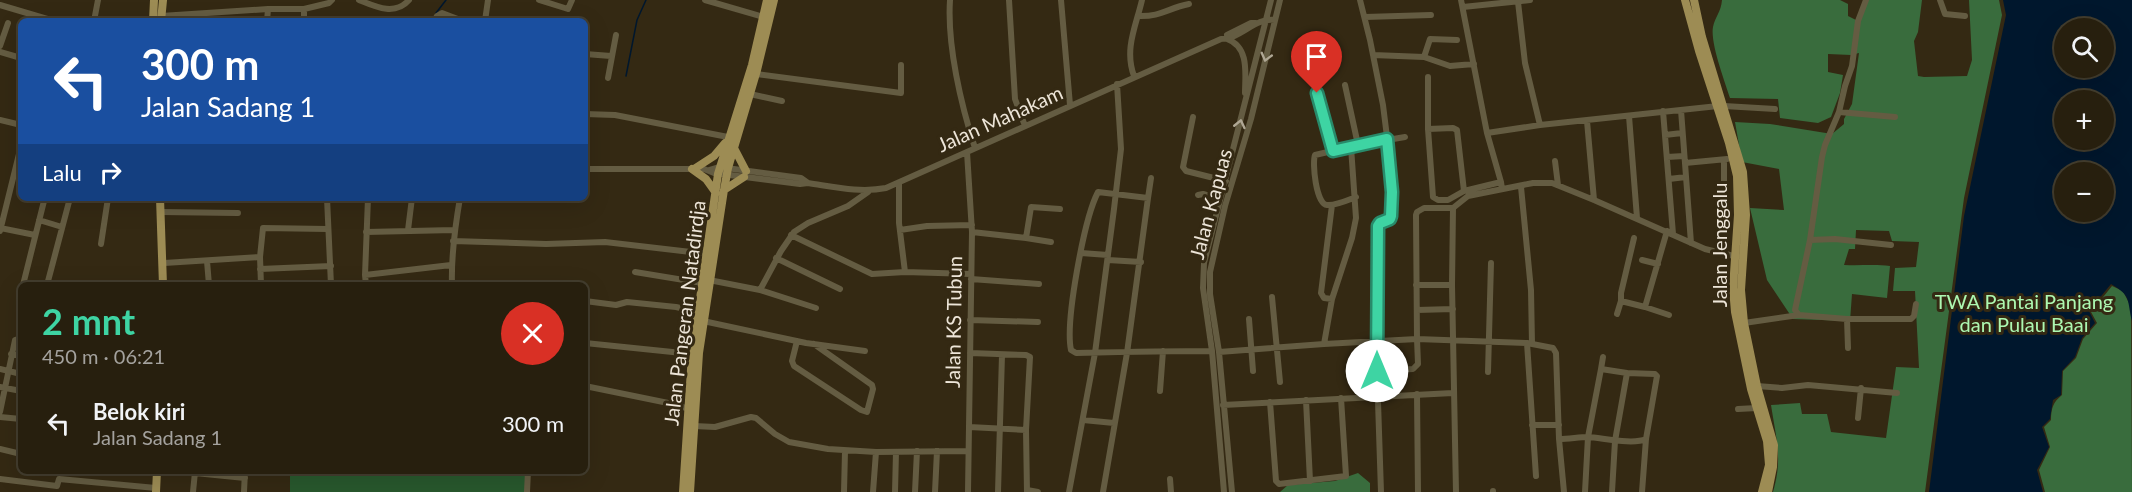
<!DOCTYPE html>
<html lang="id">
<meta charset="utf-8">
<style>
:root{--surface:#271f0e;--page:#2f2717;--text:#f1f3f6;--muted:#a4a29e;--line:#433d2e;--accent:#3ed4a3}
body{margin:0;font-family:Lato,sans-serif;background:var(--page);color:var(--text);height:100vh;display:flex;flex-direction:column;font-size:22px;white-space:nowrap}
*{box-sizing:border-box;margin:0}
p{font-size:20px;color:var(--muted)}
.icon{flex:none;width:33px;height:33px;fill:none;stroke:currentColor;stroke-width:2;stroke-linecap:round;stroke-linejoin:round}
.map{position:relative;flex:1;overflow:hidden}
.side{position:absolute;left:18px;top:282px;width:570px;height:192px;display:flex;flex-direction:column;background:var(--surface);border-radius:9px;box-shadow:0 6px 24px #0002,0 0 0 2px var(--line)}
.side>*{flex:none}
.guide{position:absolute;left:18px;top:18px;width:570px;height:183px;border-radius:9px;box-shadow:0 6px 24px #0002,0 0 0 2px var(--line);background:#1a4fa0;color:#fff;overflow:hidden}
.buttons{position:absolute;left:2054px;top:18px;display:grid;gap:12px}
.buttons a{display:grid;place-items:center;width:60px;height:60px;border-radius:50%;background:var(--surface);box-shadow:0 6px 24px #0002,0 0 0 2px var(--line);font-size:30px}
.pin{position:absolute;display:grid;place-items:center;width:51px;height:51px;color:#fff;margin:-62px -26px;border-radius:50% 50% 50% 0;rotate:-45deg;box-shadow:0 0 6px #0007}
.pin .icon{rotate:45deg}
.me{position:absolute;width:66px;margin:-33px;rotate:0deg;stroke-linejoin:round;filter:drop-shadow(0 0 4px #0008)}
.turn{display:flex;align-items:center;gap:21px;height:126px;padding:0 24px;font-size:27px}
.turn .icon{width:78px;height:78px;stroke-width:2.5}
.turn b{display:block;font-size:42px;line-height:51px}
.then{display:flex;align-items:center;height:57px;padding:0 24px;background:#0003;gap:12px;font-size:22px}
.round{display:grid;place-items:center;flex:none;width:63px;height:63px;border-radius:32px;background:var(--page)}
.headline{display:flex;align-items:center;justify-content:space-between;height:102px;padding:0 24px}
h1{font-size:36px;font-weight:700;line-height:45px;color:var(--accent)}
ul{padding:0;list-style:none}
li{display:flex;align-items:center;gap:18px;height:78px;padding:0 24px}
li div{flex:1}
li b{display:block;font-size:22px}
li em{font-style:normal}
.map>svg:first-child{display:block}
.green{fill:#28582d}
.forest{fill:#396c3d}
.water{fill:#00172d;fill-rule:evenodd}
.lines{fill:none;stroke-linecap:round;stroke-linejoin:round}
.stream{stroke:#00172d;stroke-width:1.5}
.minor{stroke:#645c42;stroke-width:6}
.major{stroke:#9d8c54;stroke-width:8}
.oneway{stroke:#afa794}
.route-casing{stroke:#288a6a;stroke-width:15}
.route{stroke:#3ed4a3;stroke-width:10}
.labels{text-anchor:middle;stroke-width:6;stroke-linejoin:round;paint-order:stroke}
.street-label{font-size:20px;fill:#ede5d8;stroke:#342913}
.park-label{font-size:20px;fill:#adf8b1;stroke:#342913}
</style>
<div class="map">
<svg width="2132" height="492" viewBox="0 0 2132 492">
<rect width="100%" height="100%" fill="#342913"/>
<path class="green" d="M290,471h236l1,21h-237z"/>
<path class="forest" d="M1722,0h118l8,4v12l8,4 8,-20h58l-4,32 -4,9 4,35 6,1 43,-1 5,-16 -3,-60h30l3,15 -38,183 -39,294h-152c10,-33 3,-54 -2,-87l29,-2 2,11h25l4,18 55,6 10,-71 23,1 -4,-77h-22l2,-23 21,-1 3,-25 -27,-1 -3,-10 -33,-1 -1,19h-6l-5,16c16,1 30,-1 46,1l-3,32 -35,-4 -2,27 -57,-2 -26,-39 -17,-72 34,2 -5,-41 -37,-7 -7,-40 35,2 62,10 12,-10v-5l8,-15 7,-51 -8,2 -23,-1v18l15,3 -3,18 -9,24 -13,6 -38,-5 -2,-19 -48,-1c-5,-16 -20,-55 -17,-71 2,-10 8,-15 9,-27z
M2112,286l11,5 8,16 1,185h-87l-6,-22 11,-23 -6,-20 7,-7c0,-11 2,-18 11,-25l1,-24 13,-13 7,-19 14,-16 -6,-11z
M1358,473l12,10v9h-90l8,-7 47,-4z"/>
<path class="water" d="M2003,0h129v321c-5,-20 0,-25 -21,-37l-22,27 6,12 -13,15 -7,19 -13,14 -1,24 -8,5 -3,19 -8,8 7,20 -12,23 6,22h-114l35,-276 42,-201zM2064,28h39v40h-39zM2064,100h39v40h-39zM2064,172h39v40h-39z"/>
<g class="lines">
<path class="stream" d="M436,13l10,-13
M626,76l11,-56 9,-20"/>
<path class="minor" d="M359,0c17,7 36,16 50,0
M539,0l29,9 4,-9
M705,0l59,17
M950,0c-3,45 11,105 25,148
M1009,0l6,99 10,27
M1061,0l9,105
M1360,0l10,40 13,65 7,56 2,31 -2,27 -10,4 -2,3 -1,145 4,121
M1461,0l26,133 14,49
M1940,0l5,14 20,2
M1518,2l7,61 15,62
M0,5l54,16
M1463,7l67,-7
M161,16l107,-7h36
M1138,16c23,1 30,-8 51,-12
M1365,17l66,-2
M94,21l4,-21
M267,21l1,-12
M304,21v-12l25,-6 3,-3
M434,21l3,-5 5,-3 21,8
M485,21l3,-21
M1227,35l24,-12h5
M1227,39c23,8 18,36 18,54
M0,46l8,-23
M0,52l21,6
M585,54l26,2
M1373,55l51,2 26,9 24,-2
M1424,57l6,-18 27,1
M756,74l145,19v-28
M1134,76c-10,-27 2,-50 8,-76
M1428,77v52l5,68 5,3h10l16,-9 37,-9 1,7
M608,78l8,-43
M1345,85l13,60
M1317,93l16,58
M750,94l32,7
M1724,106l51,3
M1681,110l10,133
M1663,111l10,123
M1839,112l56,5
M585,114l30,1 113,22
M1629,116l8,102
M1193,117l-10,50 3,4 40,10
M0,120l21,5
M1587,121l7,79
M1428,129l25,-1 4,2 7,61
M1487,133l53,-8 178,-19
M1665,135l17,-2
M967,152l5,80 -4,260
M1667,157l17,-1
M1555,161l3,24
M1685,163l42,-4
M585,169h119l10,4 86,11 8,-1c27,4 52,10 78,5l335,-149c20,0 34,-22 54,-19
M709,170l10,-3 82,11 7,5
M1669,179l17,-2
M899,184v39l6,49
M1521,187l10,103 1,54
M1198,195l5,-1 17,5
M1356,197c-8,3 -21,9 -29,8 -11,-1 -15,-42 -12,-50l43,-10 47,-8
M327,198l4,87
M1148,198l3,-20
M1332,205l-11,88 3,5 8,1
M161,212l77,1
M39,220l23,7
M0,228l35,7
M408,230l4,-32
M900,230l27,-4 45,-1
M0,231l21,-85
M1667,231l-22,76 24,8
M366,232l88,-2
M972,232l54,6 5,-31 29,2
M791,235l81,39 33,-2 66,2
M1026,238l25,4
M1810,240l25,-1 56,6
M453,241l93,3 59,-2 103,12
M101,244l7,-46
M1081,253l27,2
M1724,255v-95
M260,257l3,-29 64,1
M776,258l64,31
M1108,260l33,2
M1642,260l16,4
M207,261l2,24
M164,263l96,-6 1,28
M260,269l71,-3
M635,272l67,11
M365,275l86,-10
M971,279l68,5
M709,280l51,10 56,18
M23,285l21,-84
M47,285l23,-87
M366,285l-1,-10 3,-77
M452,285c-1,-30 3,-58 8,-87
M1416,285h36
M760,290l21,-39 13,-19 14,-9 40,-17 20,-14
M1272,297l8,85
M585,301l31,4 11,-3 49,5 22,5
M1621,301v-8l13,-55
M1417,310l36,-1
M1617,314l4,-13 24,6
M1799,315l-4,-5 15,-70 12,-83 3,-12 14,-33 6,-26 7,-20 6,-45 8,-21
M1249,319l4,52
M1847,319l1,29
M970,320l68,2
M703,321l103,22 59,8
M1744,323l55,-8 48,4h64l3,-3 2,-12
M797,341l-5,20 2,5 67,44 6,2 6,-23 -1,-4 -58,-41
M585,343l107,11
M1527,343l9,133
M1324,344l8,-45 20,-61 4,-20 -5,-71
M1219,352l105,-8 93,-5 -1,-124 1,-3 7,-4h29
M970,353l56,2 4,2 -4,73 1,62
M11,354l10,2
M0,369l21,5
M1601,369l2,-12
M1377,371l36,-2 5,-5 -1,-25 110,4 26,5 3,5 3,86 5,53
M1488,372l3,-109
M585,386l93,19 10,4
M1757,386l25,2 26,-3 89,8
M0,387l21,4
M1160,391l3,-40
M1417,394l1,98
M1306,400l4,81
M1270,402l6,79 3,3 67,-8 -5,-78
M1223,405l230,-12
M1738,409l19,-1
M0,412l15,-72 6,-2
M0,417l21,2
M1858,418l3,-30
M1083,420l31,3
M1532,425h27
M694,426l21,1 36,-10 5,1 19,16 14,8 39,7 48,3 92,-1
M969,427l57,3
M1559,439c10,0 20,-2 29,-2 15,1 45,8 58,2
M0,449l21,5
M195,473l50,5
M0,479l57,7 2,-7 97,9
M1170,479l1,13
M1027,490l11,2
M1493,491v1
M193,492l2,-20
M244,492l1,-21
M527,492l1,-21
M844,492l1,-41
M873,492l3,-40
M895,492l1,-40
M915,492l2,-41
M935,492l2,-41
M998,492l4,-137
M1069,492l26,-139 19,-144 7,-60 -4,-65
M1103,492l24,-139 21,-155 -50,-6c-14,27 -33,130 -27,158l5,3c45,-1 90,-2 136,-2
M1224,492l-12,-141 -9,-63 1,-25 67,-263
M1232,492l-13,-140 -9,-58v-22l15,-66 26,-87 29,-119
M1456,492l-4,-207 1,-77 15,-12 65,-13h19l42,17 111,49 33,8
M1585,492l3,-55 13,-68 26,4 28,1 2,2 -11,63 -4,53
M1612,492l3,-51 12,-68"/>
<path class="major" d="M1685,0l14,51 30,92 8,33 1,39 -5,73 2,24 16,77 16,52 2,24 -7,27
M1694,0l8,37 41,135 3,43 -5,75 3,33 13,63 17,59 -1,22 -5,25
M153,21l1,-21
M161,21l2,-21
M734,148l12,23
M692,169l14,10 10,14
M694,169l20,-13 11,-13
M724,190l20,-13
M160,198l3,87
M156,492l1,-21
M683,492l9,-138 26,-180 34,-109 15,-65
M690,492l9,-139 25,-163 4,-22 29,-98 17,-70"/>
</g>
<defs><path id="oneway-chevron" d="M-2-3.5L2.5 0L-2 3.5" fill="none" stroke-width="1.6" stroke-linecap="round" stroke-linejoin="round" transform="scale(1.5)"/></defs>
<g class="oneway">
<use href="#oneway-chevron" transform="translate(1266 57) rotate(105)"/>
<use href="#oneway-chevron" transform="translate(1240 124) rotate(-77)"/>
</g>
<g class="lines">
<defs>
<path id="route" d="M1317,93l16,58 54,-12 5,53 -1,24 -1,3 -10,4 -2,3 -1,145"/>
</defs>
<use href="#route" class="route-casing"/>
<use href="#route" class="route"/>
</g>
<g class="labels">
<g class="street-label">
<text transform="translate(1000 119) rotate(-24)" y="7">Jalan Mahakam</text>
<text transform="translate(1211 204) rotate(-75)" y="7">Jalan Kapuas</text>
<text transform="translate(1720 245) rotate(-90)" y="7">Jalan Jenggalu</text>
<text transform="translate(685 313) rotate(-83)" y="7">Jalan Pangeran Natadirdja</text>
<text transform="translate(954 322) rotate(-89)" y="7">Jalan KS Tubun</text>
</g>
<g class="park-label">
<text x="2024" y="309">TWA Pantai Panjang<tspan x="2024" dy="23">dan Pulau Baai</tspan></text>
</g>
</g>
</svg>
<div class="buttons">
<a><svg class="icon" aria-label="search" viewBox="0 0 24 24"><circle cx="10" cy="10" r="6"/><path d="M15 15l6 6"/></svg></a>
<a>+</a>
<a>−</a>
</div>
<div class="pin" style="left:1317px;top:93px;background:#d93025"><svg class="icon" aria-label="arrive" viewBox="0 0 24 24"><path d="M6 21V4h12l-3 4 3 4H6"/></svg></div>
<svg class="me" style="left:1377px;top:371px" viewBox="-20 -20 40 40"><circle r="19" fill="#fff"/><path d="M0-13L10 11 0 6-10 11z" fill="#3ed4a3"/></svg>
<div class="guide">
<div class="turn"><svg class="icon" aria-label="left" viewBox="0 0 24 24"><path d="M17 20v-9H6M10 6l-5 5 5 5"/></svg><div><b>300 m</b>Jalan Sadang 1</div></div>
<div class="then">Lalu<svg class="icon" aria-label="right" viewBox="0 0 24 24"><path d="M7 20v-9h11M14 6l5 5-5 5"/></svg></div>
</div>
<section class="side">
<div class="headline"><div><h1>2 mnt</h1><p>450 m · 06:21</p></div><a class="round" style="background:#d93025;color:#fff"><svg class="icon" aria-label="close" viewBox="0 0 24 24"><path d="M6 6l12 12M18 6L6 18"/></svg></a></div>
<ul>
<li><svg class="icon" aria-label="left" viewBox="0 0 24 24"><path d="M17 20v-9H6M10 6l-5 5 5 5"/></svg><div><b>Belok kiri</b><p>Jalan Sadang 1</p></div><em>300 m</em></li>
</ul>
</section>
</div>
